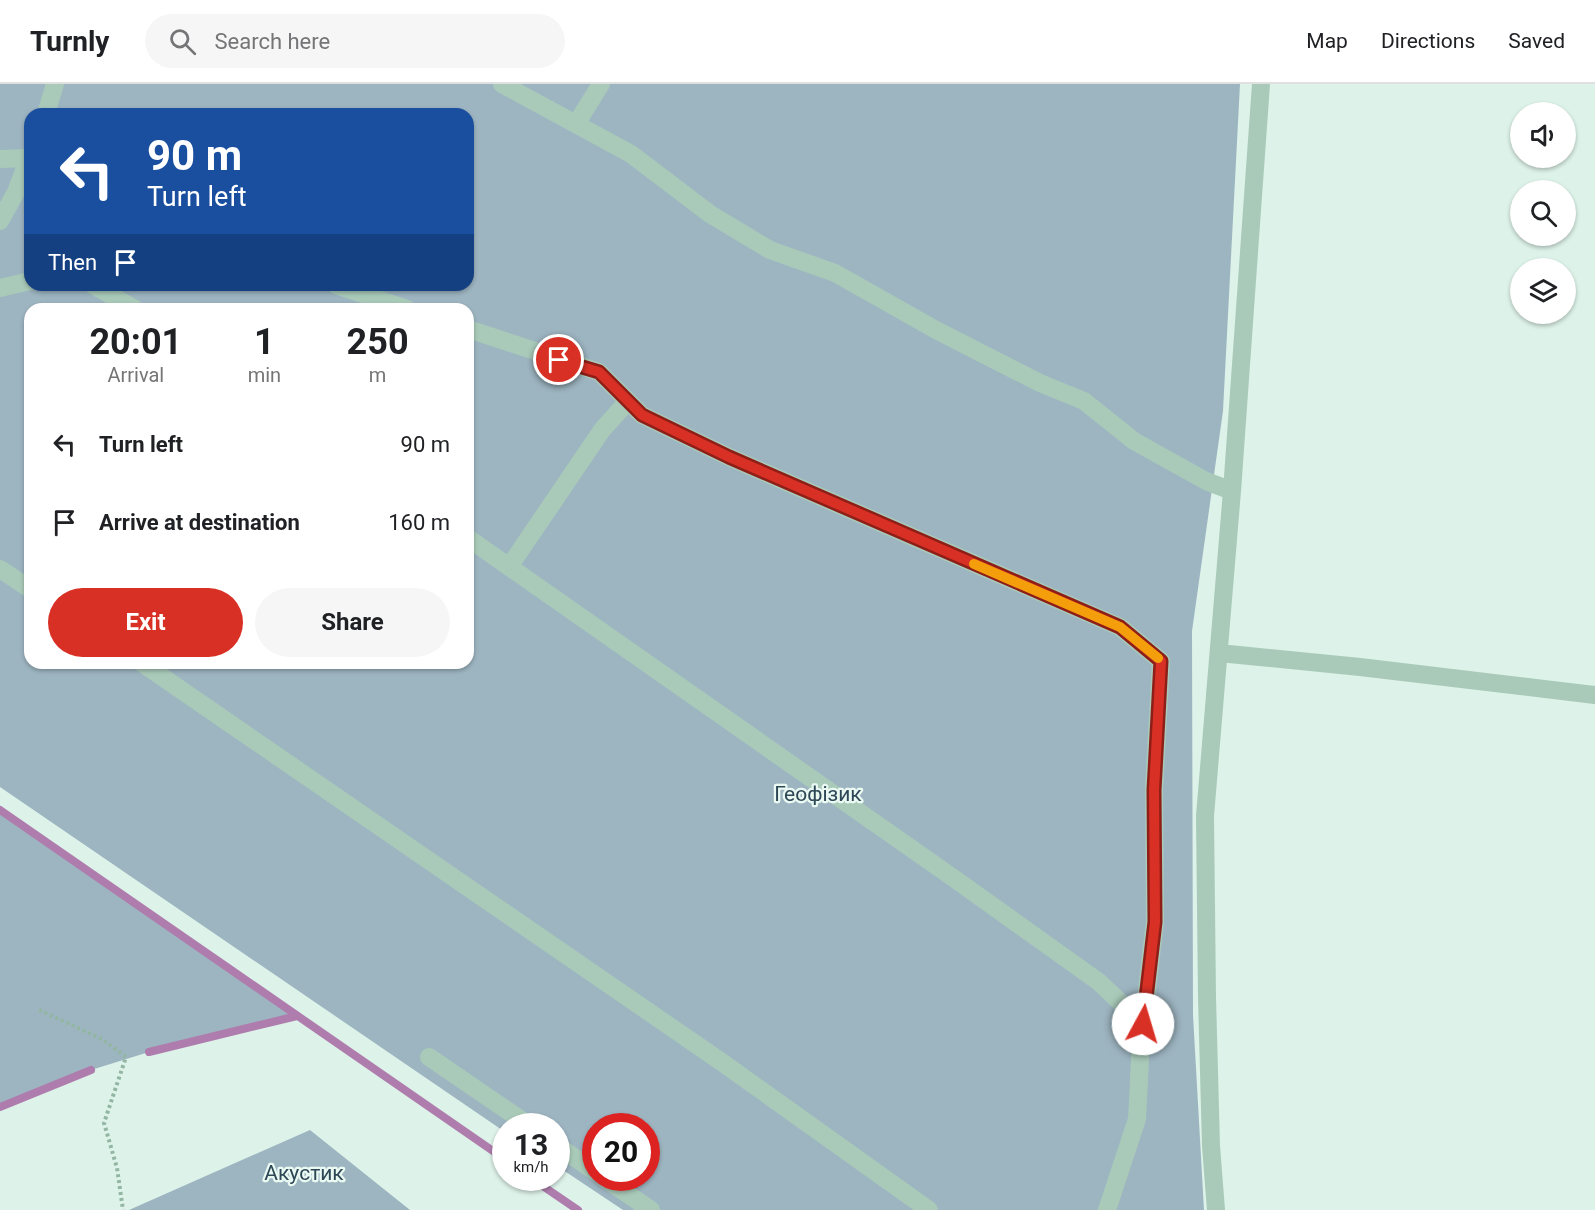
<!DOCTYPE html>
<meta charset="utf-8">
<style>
:root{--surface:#fff;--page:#f6f6f6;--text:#202124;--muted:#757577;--line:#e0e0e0;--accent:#d93025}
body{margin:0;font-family:Roboto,sans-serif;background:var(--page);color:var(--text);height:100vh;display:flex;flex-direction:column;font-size:22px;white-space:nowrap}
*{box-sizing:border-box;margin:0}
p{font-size:20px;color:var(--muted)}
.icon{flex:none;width:33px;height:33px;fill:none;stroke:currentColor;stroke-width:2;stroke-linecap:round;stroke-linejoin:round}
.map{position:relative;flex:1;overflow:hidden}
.sheet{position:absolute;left:24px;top:219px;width:450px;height:366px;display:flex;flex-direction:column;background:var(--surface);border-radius:18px;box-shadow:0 2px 4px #0004}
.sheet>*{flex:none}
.banner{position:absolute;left:24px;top:24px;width:450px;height:183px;border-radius:18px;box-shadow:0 2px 4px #0004;background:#1a4fa0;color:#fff;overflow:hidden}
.controls{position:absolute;left:1510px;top:18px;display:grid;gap:12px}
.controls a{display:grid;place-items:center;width:66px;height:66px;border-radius:50%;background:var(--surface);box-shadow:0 2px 4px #0004;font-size:30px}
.speed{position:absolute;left:492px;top:1029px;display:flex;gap:12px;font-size:30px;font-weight:700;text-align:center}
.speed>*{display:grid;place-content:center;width:78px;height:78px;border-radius:50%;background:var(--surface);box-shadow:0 2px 4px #0004;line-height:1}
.speed small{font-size:15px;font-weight:400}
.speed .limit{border:9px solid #d22;background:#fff;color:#111}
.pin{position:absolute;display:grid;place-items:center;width:51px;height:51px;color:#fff;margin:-26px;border:3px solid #fff;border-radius:50%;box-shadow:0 2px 6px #0007}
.me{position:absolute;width:66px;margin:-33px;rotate:6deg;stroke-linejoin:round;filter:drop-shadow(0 0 4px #0008)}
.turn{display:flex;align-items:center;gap:21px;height:126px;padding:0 24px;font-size:27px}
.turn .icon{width:78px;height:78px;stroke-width:2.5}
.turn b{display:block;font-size:42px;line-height:51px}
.then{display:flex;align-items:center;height:57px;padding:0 24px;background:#0003;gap:12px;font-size:22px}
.eta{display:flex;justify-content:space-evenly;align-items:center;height:102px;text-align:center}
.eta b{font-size:36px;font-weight:700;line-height:42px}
.cta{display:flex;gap:12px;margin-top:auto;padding:12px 24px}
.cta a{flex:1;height:69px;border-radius:36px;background:var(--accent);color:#fff;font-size:24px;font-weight:700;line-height:69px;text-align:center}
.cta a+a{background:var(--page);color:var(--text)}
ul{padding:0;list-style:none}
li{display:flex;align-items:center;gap:18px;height:78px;padding:0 24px}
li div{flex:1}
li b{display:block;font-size:22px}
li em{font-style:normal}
header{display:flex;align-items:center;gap:36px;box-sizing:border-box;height:84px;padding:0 30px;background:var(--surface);border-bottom:2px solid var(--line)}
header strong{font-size:28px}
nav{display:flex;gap:33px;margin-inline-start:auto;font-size:21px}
.search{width:420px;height:54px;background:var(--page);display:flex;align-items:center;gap:15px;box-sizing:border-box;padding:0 21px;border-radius:33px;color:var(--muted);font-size:22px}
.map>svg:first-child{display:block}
.green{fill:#9db5c1;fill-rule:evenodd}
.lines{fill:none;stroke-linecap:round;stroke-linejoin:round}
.stream{stroke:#af7dad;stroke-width:8}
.path{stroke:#93b6a3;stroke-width:4;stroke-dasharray:3 3;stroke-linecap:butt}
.minor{stroke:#a9cab9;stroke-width:18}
.route-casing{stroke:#8d1f18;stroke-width:15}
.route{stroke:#d93025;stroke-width:10}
.slow{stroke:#f59e0b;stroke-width:10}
.labels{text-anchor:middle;stroke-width:4.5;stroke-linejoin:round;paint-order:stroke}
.park-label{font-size:21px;fill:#2d4756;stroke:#eafaf3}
</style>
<header>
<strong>Turnly</strong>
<div class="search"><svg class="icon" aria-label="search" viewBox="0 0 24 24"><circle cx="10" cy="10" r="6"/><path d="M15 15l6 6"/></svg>Search here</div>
<nav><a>Map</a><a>Directions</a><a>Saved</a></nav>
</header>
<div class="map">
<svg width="1595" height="1126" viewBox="0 0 1595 1126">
<rect width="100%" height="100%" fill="#ddf2e9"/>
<path class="green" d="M0,0h1240l-17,327 -31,220 1,384 11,195h-581l-66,-44 -1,-40h-50l-1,6 -505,-345zM30,30h438v171h-438zM30,225h438v354h-438zM596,1042h50v52h-50z
M0,726l297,206 -148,36 -58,18 -91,37z
M310,1046l100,80h-281z"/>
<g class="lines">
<path class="stream" d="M0,726l506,350
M149,968l148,-36
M0,1023l91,-37
M531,1094l47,32"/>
<path class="path" d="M39,926l63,29 24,18 -22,66 13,45 6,42"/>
<path class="minor" d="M502,0l129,70 79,60 60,36 65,23 101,57 104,53 44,18 50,40 72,40 26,10
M46,30l9,-30
M576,40l25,-40
M0,75l30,-1
M0,137l16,-29 14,-37
M93,201l42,24
M336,201l71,24
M0,204l30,-7
M468,245l131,43 43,43 87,42 391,170 41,34 -7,129 1,132 -14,118 -4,79 -30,91
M468,454l484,339 147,105 44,42
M509,483l93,-137 26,-29
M0,485l30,20
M1219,569l141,14 235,28
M142,579l581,400 206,147
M429,973l101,69
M556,1061l40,27
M604,1094l47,32
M1216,1126l-5,-64 -4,-149 -2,-181 27,-325 29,-407"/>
</g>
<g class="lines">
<defs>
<path id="route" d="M559,276l40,12 43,43 87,42 391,170 41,34 -7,129 1,132 -12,102"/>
</defs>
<use href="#route" class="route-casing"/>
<use href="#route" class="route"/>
<path class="slow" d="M974,480l146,63 38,31"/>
</g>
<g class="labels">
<g class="park-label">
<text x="818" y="717">Геофiзик</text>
<text x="304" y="1096">Акустик</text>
</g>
</g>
</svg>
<div class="controls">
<a><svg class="icon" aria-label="sound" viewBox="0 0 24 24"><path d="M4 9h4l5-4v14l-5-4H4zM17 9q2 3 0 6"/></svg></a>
<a><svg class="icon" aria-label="search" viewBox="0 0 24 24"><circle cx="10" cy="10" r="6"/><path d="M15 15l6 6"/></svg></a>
<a><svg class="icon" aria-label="layers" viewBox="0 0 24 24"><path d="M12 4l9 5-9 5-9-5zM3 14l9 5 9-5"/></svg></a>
</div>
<div class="speed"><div>13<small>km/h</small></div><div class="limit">20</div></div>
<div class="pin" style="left:559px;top:276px;background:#d93025"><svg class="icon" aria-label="arrive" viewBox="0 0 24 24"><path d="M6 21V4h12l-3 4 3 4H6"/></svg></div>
<svg class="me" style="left:1143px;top:940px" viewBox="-20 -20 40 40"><circle r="19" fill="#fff"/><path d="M0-13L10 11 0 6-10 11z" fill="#d93025"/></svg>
<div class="banner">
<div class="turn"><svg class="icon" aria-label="left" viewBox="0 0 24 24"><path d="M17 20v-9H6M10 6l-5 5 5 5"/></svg><div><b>90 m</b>Turn left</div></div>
<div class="then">Then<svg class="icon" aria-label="arrive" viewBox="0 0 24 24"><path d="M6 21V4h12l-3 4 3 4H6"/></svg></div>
</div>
<section class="sheet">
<div class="eta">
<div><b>20:01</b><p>Arrival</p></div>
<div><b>1</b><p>min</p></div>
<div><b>250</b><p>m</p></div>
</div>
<ul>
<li><svg class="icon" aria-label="left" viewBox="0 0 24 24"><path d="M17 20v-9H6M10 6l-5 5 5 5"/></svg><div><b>Turn left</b></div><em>90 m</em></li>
<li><svg class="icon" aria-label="arrive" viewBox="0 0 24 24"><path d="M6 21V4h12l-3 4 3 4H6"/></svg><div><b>Arrive at destination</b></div><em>160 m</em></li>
</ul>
<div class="cta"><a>Exit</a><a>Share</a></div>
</section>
</div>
